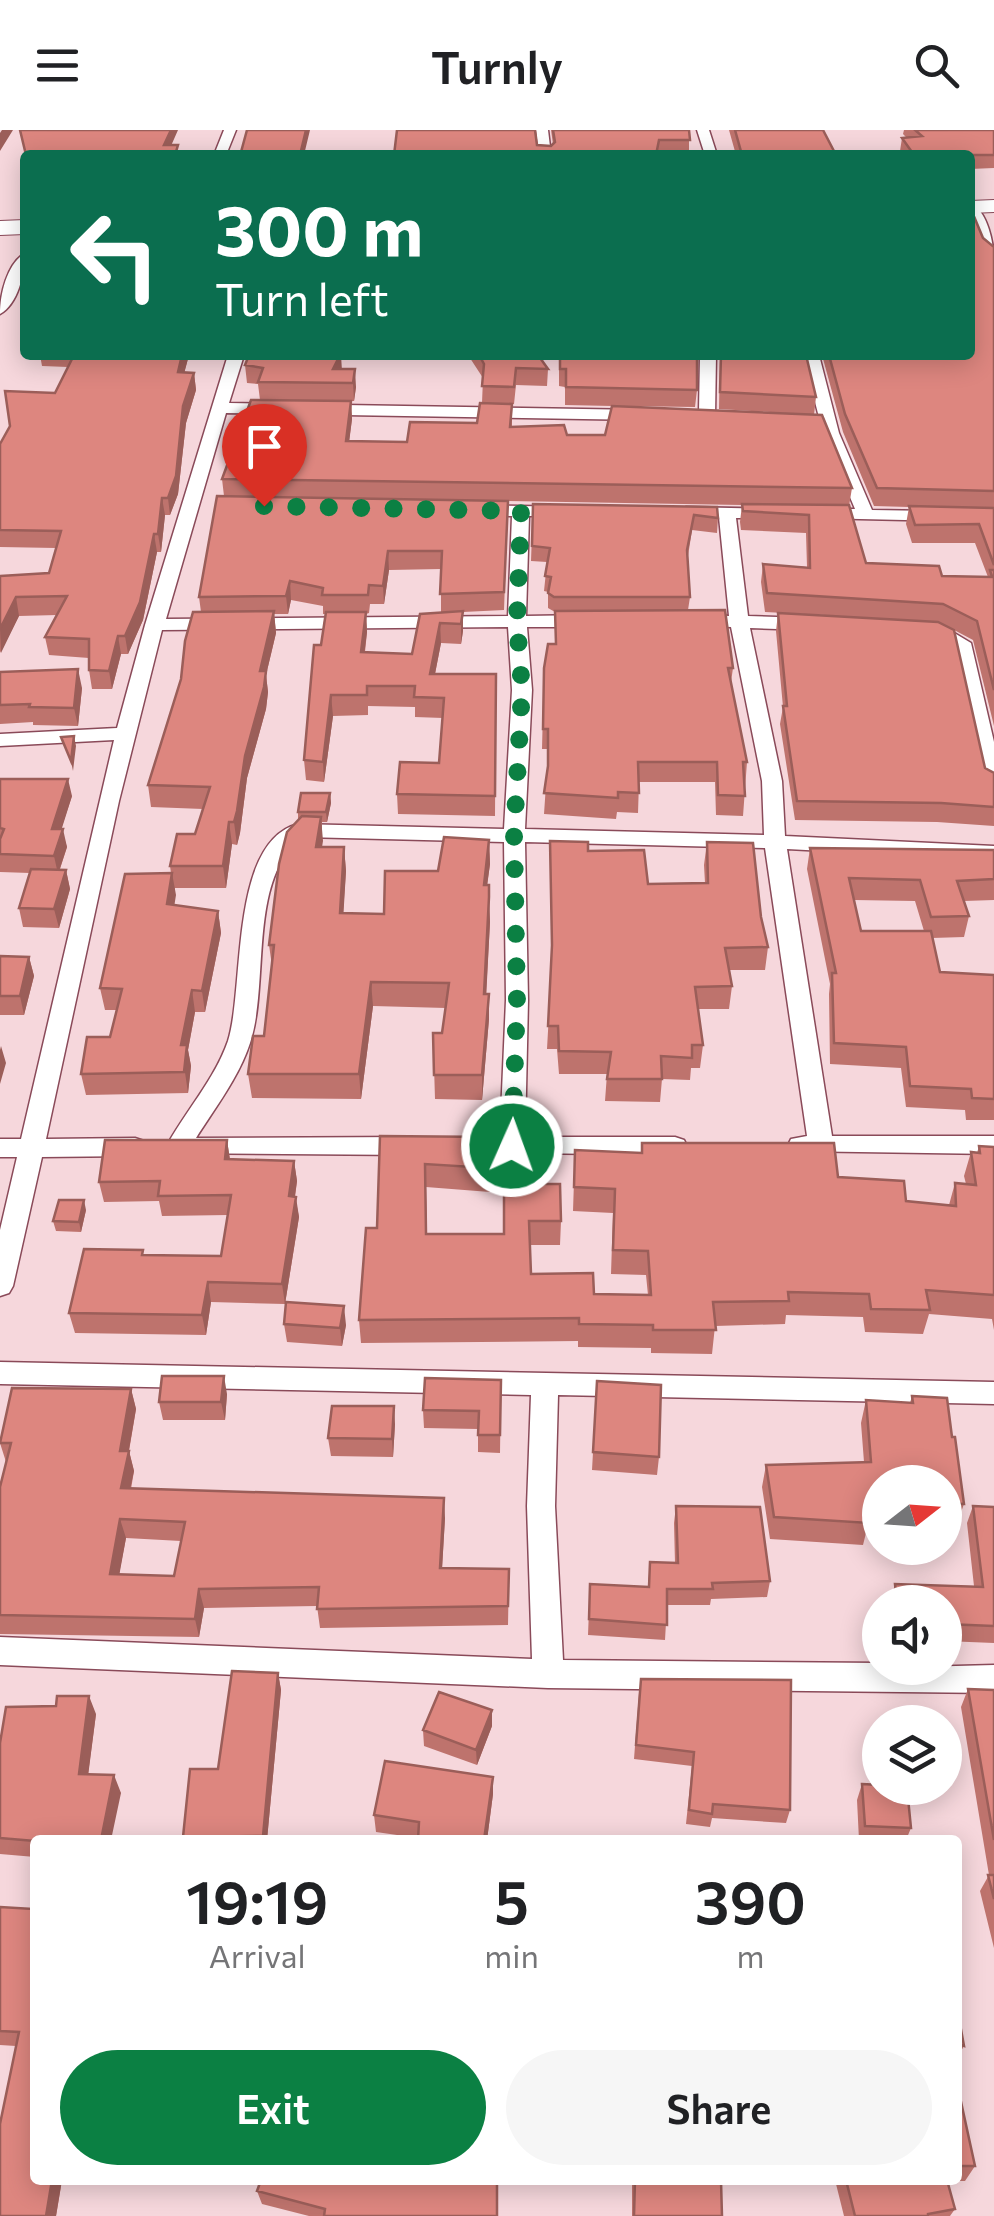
<!DOCTYPE html>
<style>
:root{--surface:#fff;--page:#f6f6f6;--text:#202124;--muted:#757577;--accent:#0b8043}
body{margin:0;font-family:Commissioner,sans-serif;background:var(--page);color:var(--text);height:100vh;display:flex;flex-direction:column;font-size:38px;white-space:nowrap}
*{box-sizing:border-box;margin:0}
p{font-size:32px;color:var(--muted)}
.icon{flex:none;width:55px;height:55px;fill:none;stroke:currentColor;stroke-width:2;stroke-linecap:round;stroke-linejoin:round}
.map{position:relative;flex:1;overflow:hidden}
.details{position:absolute;left:30px;top:1705px;width:932px;height:350px;display:flex;flex-direction:column;background:var(--surface);border-radius:10px;box-shadow:0 5px 25px #0003}
.details>*{flex:none}
.banner{position:absolute;left:20px;top:20px;width:955px;height:210px;border-radius:10px;box-shadow:0 5px 25px #0003;background:#0b6e4f;color:#fff;overflow:hidden}
.needle{width:65px;rotate:73deg}
.controls{position:absolute;left:862px;top:1335px;display:grid;gap:20px}
.controls a{display:grid;place-items:center;width:100px;height:100px;border-radius:50%;background:var(--surface);box-shadow:0 5px 25px #0003;font-size:50px}
.pin{position:absolute;display:grid;place-items:center;width:85px;height:85px;color:#fff;margin:-102px -42px;border-radius:50% 50% 50% 0;rotate:-45deg;box-shadow:0 0 10px #0007}
.pin .icon{rotate:45deg}
.me{position:absolute;width:110px;margin:-55px;rotate:2deg;stroke-linejoin:round;filter:drop-shadow(0 0 8px #0008)}
.turn{display:flex;align-items:center;gap:35px;height:210px;padding:0 30px;font-size:45px}
.turn .icon{width:130px;height:130px;stroke-width:2.5}
.turn b{display:block;font-size:70px;line-height:85px}
.eta{display:flex;justify-content:space-evenly;align-items:center;height:170px;text-align:center}
.eta b{font-size:60px;font-weight:600;line-height:70px}
.primary-button{display:flex;gap:20px;margin-top:auto;padding:20px 30px}
.primary-button a{flex:1;height:115px;border-radius:60px;background:var(--accent);color:#fff;font-size:40px;font-weight:600;line-height:115px;text-align:center}
.primary-button a+a{background:var(--page);color:var(--text)}
header{display:flex;justify-content:space-between;align-items:center;height:130px;padding:0 30px;background:var(--surface);font-size:45px;font-weight:600}
.map>svg:first-child{display:block}
.lines{fill:none;stroke-linecap:round;stroke-linejoin:round}
.minor-casing{stroke:#8a4a59;stroke-width:3}
.trunk-casing{stroke:#8a4a59;stroke-width:2}
.minor{fill:#fff;fill-rule:evenodd}
.trunk{fill:#fff;fill-rule:evenodd}
.wall{fill:#be736d;fill-rule:evenodd}
.shaded-wall{fill:#9b5e59}
.building{fill:#dd867f;stroke:#9b5e59;stroke-width:2.5;fill-rule:evenodd}
.route{stroke:#0b8043;stroke-width:18;stroke-dasharray:0 32.4}
</style>
<header><svg class="icon" aria-label="menu" viewBox="0 0 24 24"><path d="M4 6h16M4 12h16M4 18h16"/></svg>Turnly<svg class="icon" aria-label="search" viewBox="0 0 24 24"><circle cx="10" cy="10" r="6"/><path d="M15 15l6 6"/></svg></header>
<div class="map">
<svg width="994" height="2086" viewBox="0 0 994 2086">
<rect width="100%" height="100%" fill="#f6d7dc"/>
<g class="lines">
<defs>
<path id="minor" d="M224,0h12l-10,25h-12z
M536,0h12l3,25h-12z
M697,0h12l8,25h-12z
M970,73c18,8 24,41 24,60 -17,-9 -24,-41 -24,-60z
M25,123c0,20 -7,51 -25,61 0,-20 7,-50 25,-61z
M228,225h16l-15,48 414,7 8,5 -8,5 -417,-7 -60,206 342,-3 4,-100 -36,-1 -9,-5 9,-5 96,2 3,4 -9,5h-37l-3,100 61,-1 9,6 -9,6h-60l5,63 -7,139 239,6 -2,-54 -31,-154 -39,-1 -9,-6 9,-6 37,2 -10,-99h-33l-9,-5 9,-5 96,2 3,4 -9,5h-40l12,98 59,2 9,6 -9,6 -57,-2 32,153 3,55 209,10v14l-207,-11 45,287h162v18l-203,-3 -3,-6 3,-6 16,-3 -42,-288 -240,-6 3,158 -3,137h150l9,3 3,6 -3,6 -9,3 -224,-3 -3,-6 3,-6 49,-3 6,-137 -2,-158 -201,-5c-56,41 -33,145 -53,206 -11,34 -35,65 -54,95l214,-1 9,3 3,6 -3,6 -9,3 -241,-2 -3,-6c19,-35 49,-68 62,-106 17,-54 1,-199 70,-217l206,5 8,-139 -4,-63 -346,3 -43,171 -73,338 89,-1 9,3 3,6 -3,6 -9,3 -93,1 -29,129 -4,7 -9,3v-66l17,-73h-17v-18h21l93,-399 -114,6v-12l117,-6 28,-103z
M700,225h16l-1,61 -8,5 -30,-2v-6l22,-2z
M803,225h16l20,78 33,77 122,2v10l-179,-4 -3,-4 9,-5h34l-32,-76z
M922,495l24,3 25,15 23,99v50l-10,-6 -31,-140 -18,-9 -20,-2 -2,-4z
M0,1232l994,20v22l-436,-9 -3,111 8,154 317,3v5l114,-3v28l-446,-5 -548,-23v-28l532,22 -5,-153 4,-111 -531,-11z"/>
<path id="trunk" d="M994,70v12l-24,1v-12z
M25,90v14l-25,1v-14z"/>
</defs>
<use href="#minor" class="minor-casing"/>
<use href="#trunk" class="trunk-casing"/>
<use href="#minor" class="minor"/>
<use href="#trunk" class="trunk"/>
</g>
<path class="wall" d="M551,0h138v23l-295,2 143,-10 14,1 2,-2z
M729,0h94l13,25h-100z
M904,0h90v38l-24,1v-14h-67l-3,-4 2,-13 4,-1 -3,-3z
M983,108l11,9v479l-21,-86 -34,-18 46,146 9,5v53l-57,-4 -142,-2 -15,-96 3,-17 -7,-76 2,-18 47,2 -60,-3 -4,-30 2,-18 44,3 -1,-34 -65,-3 -1,-8 2,-17 -234,-4 -4,109 -41,2v19l-2,13 -20,-1 -6,31h61l-1,142 -97,-2 -1,-20 42,-31 4,-45 -28,-1v-10l-47,-1v9l-35,1 -9,66 -18,-2 -2,-20 21,-146h-2v-8l-32,-6 -3,14h-14l2,19 -10,42 2,17 -2,17 -19,69 -7,55 -3,12 -5,-1 -6,44h-51l-1,17 44,6 3,22 -16,79h-10l-7,38 3,16 -3,27 -102,2 -5,-21 29,-37 7,-27h-12l-5,-22 71,-115 -1,-7 25,-32 8,-25 -52,-2 -3,-22 33,-106 20,-67 -2,-15 25,-101 -2,-17 38,-79 -2,-16 -11,-1 -2,-18 97,4 14,18 -2,14h-3l1,18 -3,22 58,1 70,-19 5,-20 1,-25 -15,-23h70l10,14 -1,17 -31,-1 -2,19h-2v23l55,8h38l7,-29 -47,-1v-18l-6,-1v-31l138,35 -2,17 -74,-1 166,7 -68,-4 1,-54h86l10,42 -2,18 38,73 -3,18 17,57 76,13 46,1 -13,-34h-63l-6,-19 3,-17 -35,-1 -31,-74 -21,-77h148zM441,439v44l-29,41 -47,-2 2,-20 -1,-18 3,-1 1,-9h14l5,-34z
M40,225h149l-5,18h10l2,17 -10,33 -8,71 -8,21h-5l-4,37h-4l-14,68 -15,34h-7l-9,35h-20l-3,-19v-12l-40,-3 -4,-18 12,-22 -38,1 -19,37v-77l49,-3 7,-25 -56,-1v-103l55,-51 13,-26 -26,-1z
M533,374l184,3 1,11 -1,15 -25,-3 -4,26 2,41 -2,13 45,58 -2,14 16,80 -4,54 -27,-1 -1,-33h-76l-1,31 -21,-1 -1,7 -72,-5 3,-44v-21h-5l2,-81 11,-24v-32l-7,-4v-16l-4,-1 3,-29 -16,-1z
M0,542l82,16 -4,38 -45,-1v-3l-33,2z
M0,649l72,17 -11,33 6,18 -7,22 6,1 4,19 -11,39 -36,-1 -4,-19 11,-35 -30,-1z
M330,663l1,10 -4,19h-5v25h22l2,24 -3,42 41,1 54,-43 51,-31 1,24 -3,21 3,37 -4,72 3,25 -7,81 -47,-1 -2,-66h9l4,-25 -73,-2 -12,93 -109,-1 -4,-24 16,-38 8,-70 -3,-21 29,-125v-8z
M550,711l38,10 60,33 57,-1 -1,-18 3,-23 54,75 7,30 -3,23h-36l3,16 -3,23h-31l5,36 -3,23h-9l-1,12 -28,-1 -2,23 -55,-1 2,-27h-48l-2,-25h-10l5,-89z
M810,718l184,2v50l-30,1 5,15 -5,21 -32,1 8,34 54,3v145h-28l-1,-10 -59,-3 -5,-39 -71,-4 -1,-70 1,-10 -23,-115zM854,770l61,1 9,30h-63z
M0,826l29,1 5,19 -10,39h-24z
M380,1006l113,1v24l-3,31 -64,-5 1,47h76l1,-50 57,37 -1,24h-30l1,29 63,20 54,1 -2,-20 -35,-1 2,-61 -40,-2 2,-61 66,3 1,-10 196,34 68,24 43,4 6,-22 11,1 -2,-8 7,-24 6,1 2,-7 15,1v183l-2,-11 -63,-5 -6,20 -58,-2 -2,-15 -77,-2 -1,9 -70,2 -3,28 -61,-1v-5l-73,-1v-6l-217,2 -2,-23 18,-92z
M227,1010l3,20 64,1 3,20 -2,16 4,20 -14,87 -74,-2 -5,33 -131,-2 -6,-20 75,-58 77,1 7,-41 -66,1 -3,-15 -55,1 -5,-20z
M86,1080l-5,22 -25,-1 -3,-10z
M284,1194l62,1 -4,21 -55,-4z
M501,1250l-1,73 -22,-1v-23l-54,-1 -1,-18z
M597,1251l62,76 -2,18 -65,-5z
M131,1259l5,20 -7,42 5,20 -3,18 314,29 -3,50 67,1 -1,56 -188,3 -3,-22 -113,2 -5,29 -199,-3v-147l6,-25 -6,-19zM126,1408l55,3 -7,35 -55,-2z
M227,1264l-2,26h-62l-4,-18z
M912,1266l40,41 12,67 -8,22 -11,-1v-43h-65v39h-11l-6,24 -93,-6 -8,-52 4,-22 98,-3 -3,-39 5,-23 44,3z
M395,1294l-2,33 -62,-1 -3,-18z
M676,1376l94,75 -3,16 -56,2 -1,6h-43l-2,35 -77,-5 2,-51 58,3 2,-25 25,1 -1,-40z
M973,1376l21,1v136l-49,-2v-39h-55l5,-18 79,2 -7,-63z
M278,1543l3,17 -14,150h-83l-1,-3 35,-68z
M968,1559l26,1v258l-14,-57 9,-16 -28,-168z
M639,1563l151,117 -4,13 -74,-5 -2,9 -24,-3 6,-58 -58,-7z
M96,1584l-8,60 33,19 -86,47v17l-35,-3v-111z
M492,1596l-15,39 -53,-19 -1,-16z
M493,1647v17l-6,46h-69v-2l-42,-6 -2,-17z
M862,1654l49,44 -5,12h-47l-2,-40z
M35,1769v281h27l-6,36h-56v-92l16,-78 -16,-1v-138l33,2z
M958,1883l6,33 -6,10z
M958,1958l17,78 -10,15h-17l7,28 -5,7h-106l-9,-36h123z
M632,2050h77l13,36h-90z
M257,2061l240,25h-188l-47,-12z"/>
<path class="shaded-wall" d="M2,0h11l-13,21v-18z
M171,0h7l-11,25 -3,-10z
M306,0h4l-6,25h-4z
M182,225h7l-9,34 -2,-17z
M340,225h1l1,16 -9,-2z
M355,239l1,18 -2,14 -1,-18z
M194,243l2,17 -10,33 -8,71 -8,21 -2,-17 15,-92z
M351,271l1,18 -5,40 -1,-18z
M162,368l3,17 -4,37 -3,-18z
M154,404l3,18 -14,68 -15,34 -3,-18z
M388,421l1,19 -5,34 -1,-18z
M290,451l1,19 -3,14 -2,-18z
M16,467l3,19 -18,37 -1,-24z
M274,481l2,22 -10,42 2,17 -2,17 -19,69 -7,55 -3,12 -3,-23 26,-151z
M463,481v20l-2,13v-20z
M366,482l1,20 -5,40 -1,-20z
M440,493l1,20 -10,51 -1,-20z
M118,506l3,18 -9,35 -3,-18z
M78,539l4,19 -4,38 -4,-18z
M331,565l2,21 -9,66 -1,-20z
M74,606l2,10 -3,25 -2,-10z
M68,649l4,17 -16,51 -4,-18z
M330,663l1,10 -4,19 -1,-10z
M321,687l2,24 -5,31 -2,-25z
M229,692l3,22 -6,44 -3,-22z
M63,699l4,18 -9,27 -4,-18z
M489,710l1,24 -6,45v-24z
M344,717l2,24 -4,67 -2,-25z
M66,740l4,19 -11,39 -5,-19z
M172,743l4,22 -5,31 -4,-22z
M489,767l1,25 -5,97 -1,-25z
M218,781l3,22 -16,79 -3,-21z
M29,827l5,19 -10,39 -4,-19z
M371,852l2,24 -12,93 -2,-25z
M192,860l3,22 -7,38 3,16 -3,27 -7,-48z
M489,864v25l-7,81v-25z
M1,916l5,17 -6,21v-34z
M493,1007v24l-3,31 -1,-24z
M227,1010l3,20 -5,-1z
M294,1031l3,20 -5,35 -3,-20z
M296,1067l3,20 -14,87 -3,-20z
M84,1070l2,10 -5,22 -2,-10z
M208,1152l3,20 -5,33 -4,-20z
M344,1176l2,19 -4,21 -2,-18z
M224,1246l3,18 -2,26 -4,-18z
M131,1259l5,20 -9,52 2,-10 5,20 -8,37 -5,-20 -1,-37z
M394,1276l1,18 -2,33 -1,-18z
M444,1368l1,20 -4,69 -1,-19z
M120,1389l6,19 -10,55 -6,-19z
M199,1459l5,19 -5,29 -4,-18z
M278,1543l3,17 -14,150h-4z
M89,1566l7,18 -10,78 -7,-18z
M492,1580v16l-15,39 -1,-15z
M114,1645l7,18 -10,47h-10z
M493,1647v17l-6,46h-3z
M52,2050h10l-6,36h-10z"/>
<path class="building" d="M20,0h151l-7,15h14l-3,10h-149z
M247,0h59l-6,25h-69l1,-3h9z
M397,0h138l2,15 14,1 4,-4 -2,-12h136l1,10h-31l-3,15h-262z
M735,0h88l13,25h-94z
M915,0h79v25h-80l-12,-17 20,-2z
M970,84h3l10,24 11,9v244l-117,-3 -32,-74 -16,-59h141z
M74,225h108l-4,17 16,1 -11,33 -7,70 -8,22h-6l-4,36h-4l-14,68 -15,34h-7l-9,35 -20,-1v-31l-44,-2 22,-41 -51,1 -16,32v-53l49,-3 12,-42 -61,-1v-86l10,-18 -5,-35 50,2z
M249,225h91l-7,14h22l-2,14 -95,-1 5,-14 -18,-3z
M479,225h59l10,14 -32,-1 -2,19 -32,-1 2,-22z
M560,225h137v35l-131,-3v-18h-6z
M721,225h85l10,42 -96,-5z
M251,270l100,1 -5,40 61,1 3,-20 67,1 3,-20 32,1 -2,23 54,-2 3,10h38l7,-29 210,9 30,73 -630,-9z
M217,366l291,5 -4,91 -64,2 2,-43h-54l-5,35 -14,-1 -1,10h-46l1,-7 -33,-7 -4,15 -87,1z
M533,374l184,3 1,11 -24,-3 -7,35 3,47h-136l-6,-4 3,-16 -6,-1 5,-28 -18,-2z
M742,374l107,1 17,58 73,3 3,10 50,1 -2,-7h4v120l-17,-69 -34,-17 -176,-11 -4,-29 47,4 -1,-53 -66,-4z
M909,376l85,2v57l-15,-41 -64,1z
M725,480l8,58h-5l19,94h-4l2,34 -27,-1 -1,-33h-79l1,31 -21,-1v6l-74,-5 4,-27v-37h-5l1,-61 4,-24h8l-1,-33z
M274,481l-14,60h6l-2,16 -19,69 -8,55 -3,11h-5l-6,44h-53l7,-32h18l15,-47 -62,-2 33,-106 4,-38 8,-29z
M463,481l-2,13 -21,-1 -10,51h66l-1,122 -98,-2 3,-32 39,1 5,-65 -30,-1 1,-11h-48v9h-36l-8,67 -19,-2 10,-115h7l5,-33h40l-5,40 51,2 8,-40z
M778,483l160,9 16,8 31,138 9,5v34l-53,-4 -144,-2 -14,-95h4z
M78,539l-4,39 -45,-1 1,-3 -30,1v-33z
M74,606l-3,25 -10,-24z
M0,649h68l-16,50h11l-9,27 -54,-2v-15l4,-10 -4,-1z
M301,663h29l-4,19h-28z
M302,686l19,1 -5,30h28l-4,66 44,1 1,-43h53l6,-34 45,3 -5,45h5v12l-5,97h5l-7,81h-48l-1,-42h9l7,-50 -78,-1 -12,92h-111l5,-38h11l10,-91h-5l10,-81 8,-32z
M550,711l38,1v9l56,-1 4,34 60,-1 -1,-41 46,1 8,74 7,30 -43,1 7,38 -37,1 8,58h-11v13l-31,-2 1,23h-55l4,-27 -52,-1 -1,-25h-10l4,-81z
M810,718l184,2v29l-37,2 12,35 -38,1 -11,-37 -71,-2 12,53h70l9,41 54,3v124l-22,-1 -1,-9 -61,-3 -4,-39 -72,-4 -2,-70h4z
M31,739l35,1 -12,39 -35,-1z
M172,743l-5,31 51,7 -16,80 -10,-1 -11,55h6l-3,27 -103,2 6,-37h23l12,-48 -22,-1 25,-114z
M0,826l29,1 -9,39h-20z
M380,1006l113,1 -4,31 -64,-4 1,70h78v-50h56l1,37h-32l2,53 62,-1 1,21 57,1 -3,-44 -35,-1 2,-61 -41,-2 1,-37 67,3v-10h192l4,34 66,4 2,20 50,5 -1,-23 21,2 -5,-33 9,1 -1,-7 15,1v148l-68,-5 4,20 -59,-1 -2,-15 -81,-2 1,9 -76,1 3,28h-63v-5l-74,-1v-6l-220,2 7,-92h11z
M105,1010h122l-2,19 69,2 -5,35 7,1 -14,87 -74,-2 -6,33 -133,-2 15,-64 59,1 -1,5 79,1 10,-61 -73,1 2,-15 -61,1z
M59,1070h25l-5,22 -26,-1z
M286,1172l58,4 -4,22 -56,-4z
M162,1246h62l-3,26h-62z
M425,1248l76,2 -1,55h-22l1,-24 -56,-1z
M597,1251l64,4 -2,72 -66,-5z
M12,1258l119,1 -11,62h9l-8,37 323,10 -4,70 69,1 -1,37 -191,3 2,-22 -120,2 -4,30 -195,-4v-128l11,-44h-11zM120,1389l65,3 -11,54 -64,-2z
M912,1266l35,2 5,39h3l9,67 -19,-1v-21h-65v17l-13,-1 2,25 -95,-6 -8,-52 105,-3 -5,-62 47,3z
M332,1276h62l-2,33 -64,-1z
M676,1376l84,1 10,74 -58,2 1,6h-46v36l-78,-6 1,-35 59,3 1,-25 28,1z
M973,1376l21,1v119l-49,-2v-22h-48l-2,-18 88,3z
M232,1541l46,2 -15,163 -80,1 7,-68h28z
M641,1549l150,1 -1,130 -77,-6 -1,10 -23,-4 5,-58 -58,-7z
M968,1559l26,1v150z
M439,1562l53,18 -16,40 -53,-20z
M57,1566h32l-10,78 35,1 -13,65 -66,1 -35,-3v-95l6,-36 50,-1z
M385,1631l108,16 -9,63h-66l1,-18 -45,-7z
M862,1654l18,1v3h27l4,40 -46,-2z
M988,1745h6v24z
M35,1769v281h17l-6,36h-46v-92l19,-92 -19,-1v-124l33,2z
M958,1883l6,33 -6,-2z
M958,1958l17,78h-17z
M261,2050h236v36h-173l1,-7 -68,-18z
M635,2050l86,1 1,35h-88z
M846,2050h101l8,29 -27,5v2h-73z"/>
<g class="lines">
<path class="route" d="M264,376l257,5 -4,111 5,68 -8,144 3,166 -5,146"/>
</g>
</svg>
<div class="controls">
<a><svg class="needle" viewBox="-14 -14 28 28"><path d="M0-13l5 13h-10z" fill="#e53935"/><path d="M0 13l5-13h-10z" fill="#757577"/></svg></a>
<a><svg class="icon" aria-label="sound" viewBox="0 0 24 24"><path d="M4 9h4l5-4v14l-5-4H4zM17 9q2 3 0 6"/></svg></a>
<a><svg class="icon" aria-label="layers" viewBox="0 0 24 24"><path d="M12 4l9 5-9 5-9-5zM3 14l9 5 9-5"/></svg></a>
</div>
<div class="pin" style="left:264px;top:376px;background:#d93025"><svg class="icon" aria-label="arrive" viewBox="0 0 24 24"><path d="M6 21V4h12l-3 4 3 4H6"/></svg></div>
<svg class="me" style="left:512px;top:1016px" viewBox="-20 -20 40 40"><circle r="17" fill="#0b8043" stroke="#fff" stroke-width="3"/><path d="M0-11L8 9 0 5-8 9z" fill="#fff"/></svg>
<div class="banner">
<div class="turn"><svg class="icon" aria-label="left" viewBox="0 0 24 24"><path d="M17 20v-9H6M10 6l-5 5 5 5"/></svg><div><b>300 m</b>Turn left</div></div>
</div>
<section class="details">
<div class="eta">
<div><b>19:19</b><p>Arrival</p></div>
<div><b>5</b><p>min</p></div>
<div><b>390</b><p>m</p></div>
</div>
<div class="primary-button"><a>Exit</a><a>Share</a></div>
</section>
</div>
